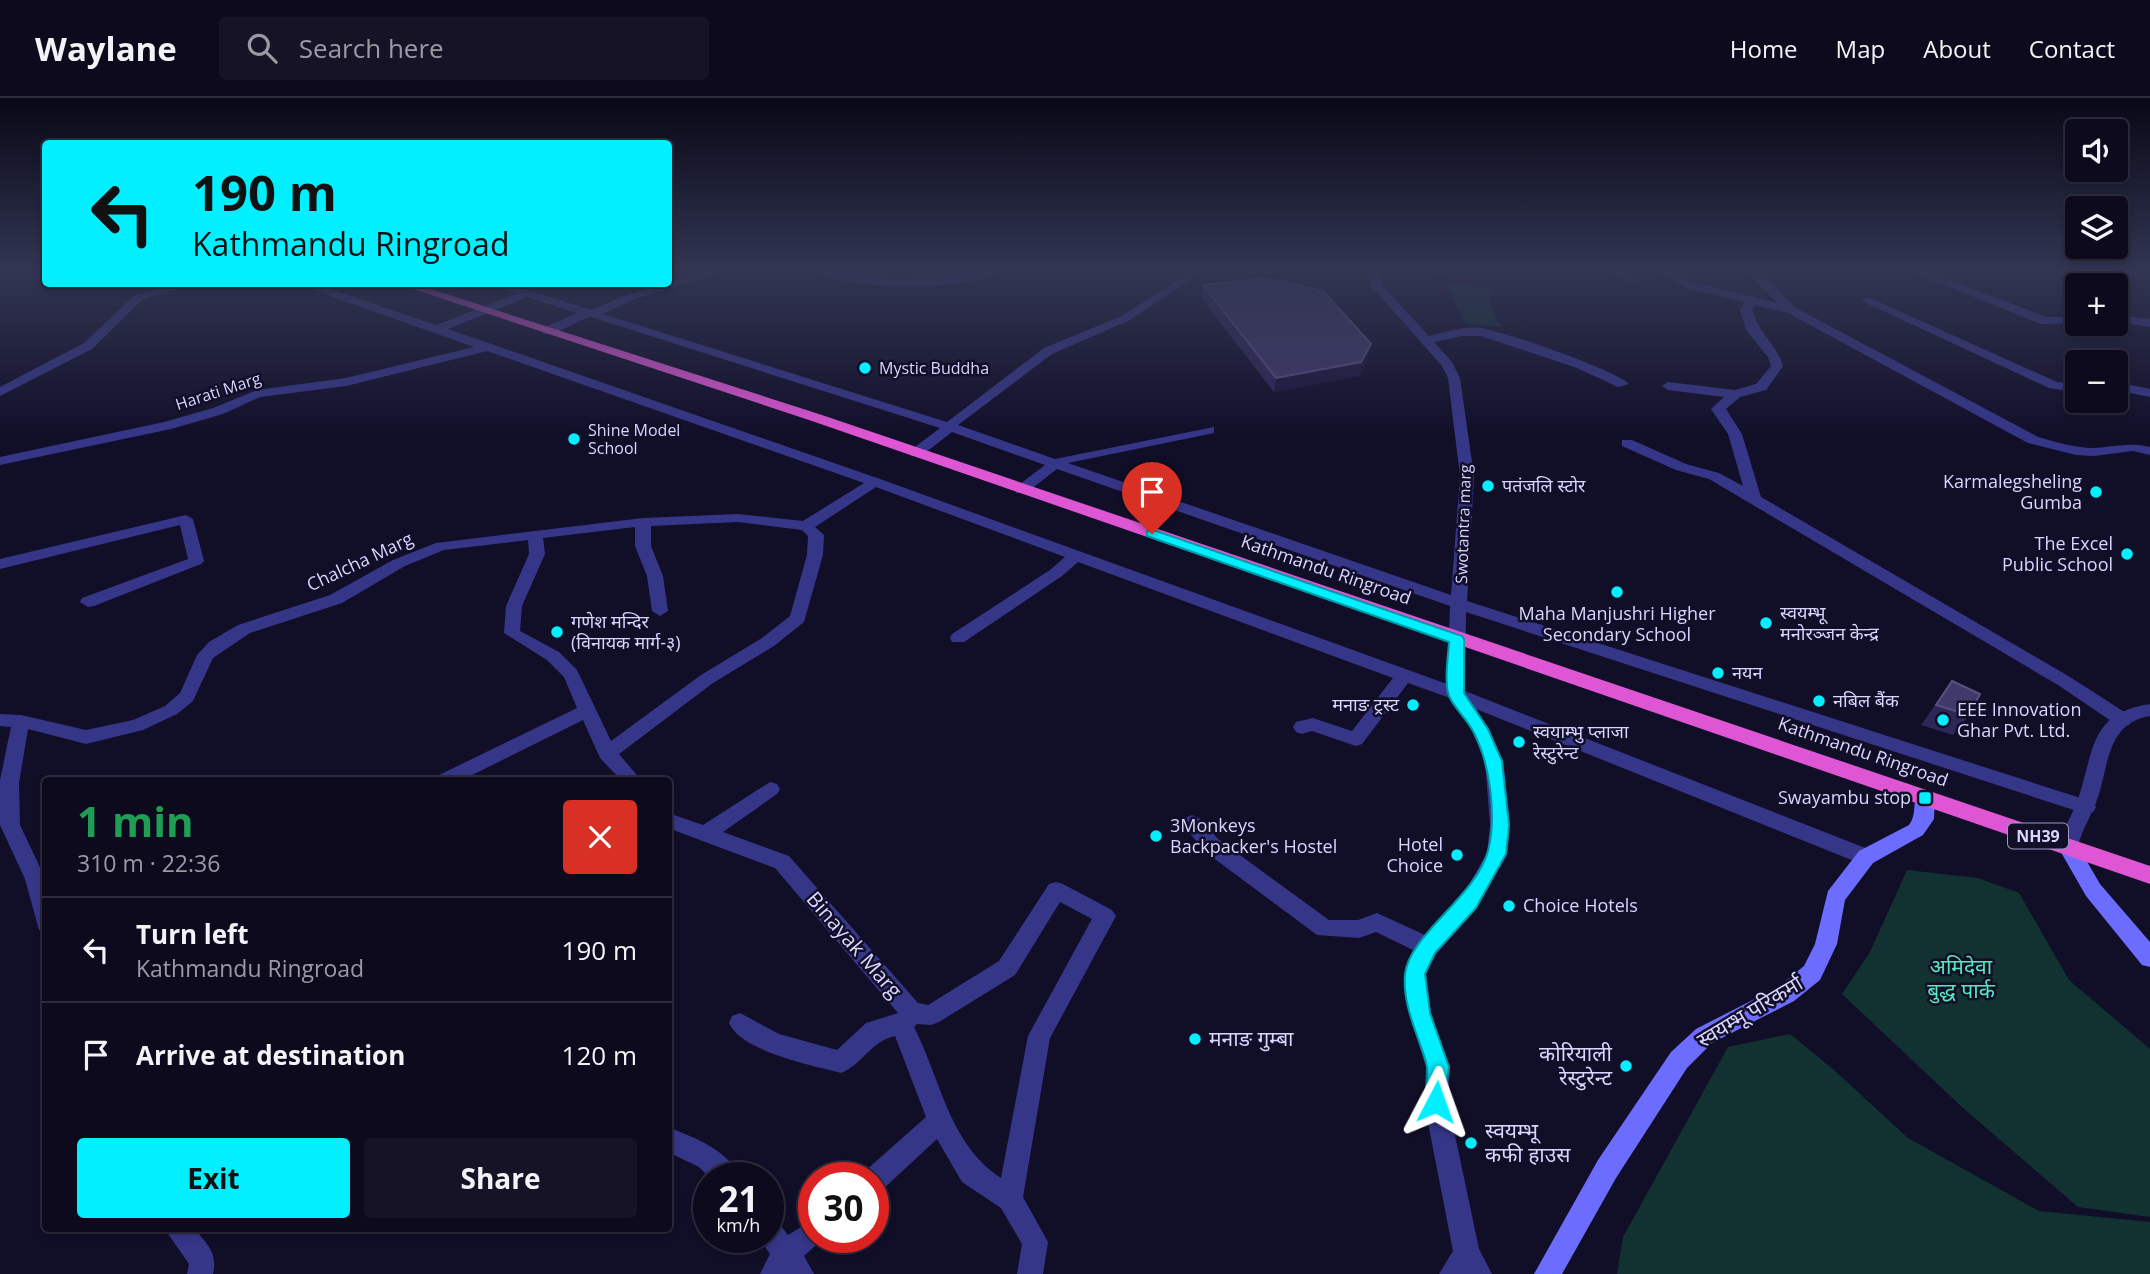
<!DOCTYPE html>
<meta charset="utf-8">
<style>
:root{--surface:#0d0a1e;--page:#161327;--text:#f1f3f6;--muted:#9a9aa4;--line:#2d2b3c;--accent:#01efff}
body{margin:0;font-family:"Open Sans","Noto Sans Devanagari",sans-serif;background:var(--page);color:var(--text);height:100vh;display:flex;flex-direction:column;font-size:26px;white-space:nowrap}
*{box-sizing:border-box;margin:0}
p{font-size:23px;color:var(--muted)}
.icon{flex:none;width:38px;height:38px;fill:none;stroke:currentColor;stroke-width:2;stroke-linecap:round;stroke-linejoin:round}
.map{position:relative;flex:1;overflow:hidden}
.sheet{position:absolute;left:42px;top:679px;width:630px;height:455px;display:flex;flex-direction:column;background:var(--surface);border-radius:7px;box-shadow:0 4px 10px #0003,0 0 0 2px var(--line)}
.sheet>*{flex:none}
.top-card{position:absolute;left:42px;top:42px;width:630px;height:147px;border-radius:7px;box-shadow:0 4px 10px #0003,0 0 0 2px var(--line);background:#01efff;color:#111;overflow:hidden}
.tools{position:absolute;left:2065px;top:21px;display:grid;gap:14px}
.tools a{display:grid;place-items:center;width:63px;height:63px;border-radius:7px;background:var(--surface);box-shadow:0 4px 10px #0003,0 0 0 2px var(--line);font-size:35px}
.speed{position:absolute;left:693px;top:1064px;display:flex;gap:14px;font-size:35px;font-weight:700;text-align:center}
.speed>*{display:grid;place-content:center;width:91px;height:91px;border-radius:50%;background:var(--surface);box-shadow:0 4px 10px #0003,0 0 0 2px var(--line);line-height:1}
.speed small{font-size:18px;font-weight:400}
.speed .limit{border:10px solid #d22;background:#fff;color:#111}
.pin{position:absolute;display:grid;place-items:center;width:60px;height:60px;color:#fff;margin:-72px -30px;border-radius:50% 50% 50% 0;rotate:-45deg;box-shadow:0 0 7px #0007}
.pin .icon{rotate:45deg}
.me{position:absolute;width:77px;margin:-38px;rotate:4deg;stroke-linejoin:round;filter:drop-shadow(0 0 5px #0008)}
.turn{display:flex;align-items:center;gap:24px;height:147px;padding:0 35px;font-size:32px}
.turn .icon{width:91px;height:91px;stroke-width:2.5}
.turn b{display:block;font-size:49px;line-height:60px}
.round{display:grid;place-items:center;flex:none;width:74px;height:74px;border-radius:7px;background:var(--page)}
.head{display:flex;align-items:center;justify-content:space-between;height:119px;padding:0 35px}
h1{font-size:42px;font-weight:700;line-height:52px;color:#1e9e55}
.primary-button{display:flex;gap:14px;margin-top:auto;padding:14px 35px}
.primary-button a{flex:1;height:80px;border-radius:7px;background:var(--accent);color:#111;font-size:28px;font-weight:700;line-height:80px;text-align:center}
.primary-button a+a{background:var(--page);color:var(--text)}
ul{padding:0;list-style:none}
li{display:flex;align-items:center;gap:21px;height:105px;padding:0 35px;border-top:2px solid var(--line)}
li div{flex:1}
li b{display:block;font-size:26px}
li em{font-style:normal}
header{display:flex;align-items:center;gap:42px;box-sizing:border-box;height:98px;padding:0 35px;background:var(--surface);border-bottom:2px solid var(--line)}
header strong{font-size:33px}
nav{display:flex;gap:38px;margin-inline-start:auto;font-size:24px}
.search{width:490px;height:63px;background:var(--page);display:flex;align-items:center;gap:18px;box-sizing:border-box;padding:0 24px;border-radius:7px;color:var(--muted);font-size:26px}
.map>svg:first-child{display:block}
.green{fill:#113230}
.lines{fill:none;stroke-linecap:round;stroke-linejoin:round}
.minor{fill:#363689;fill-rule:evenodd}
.tertiary{fill:#363689;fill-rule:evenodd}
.secondary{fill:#6c6dff;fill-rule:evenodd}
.trunk{fill:#de56d4;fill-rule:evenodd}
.wall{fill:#2e2657}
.shaded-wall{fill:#1b153c}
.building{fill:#403969;stroke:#585180;stroke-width:2}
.route{fill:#01efff;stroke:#019ba6;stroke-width:2}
.poi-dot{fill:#01efff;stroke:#110e28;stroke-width:2.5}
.labels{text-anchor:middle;stroke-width:5;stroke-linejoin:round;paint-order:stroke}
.far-poi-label{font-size:16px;fill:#d8d5ff;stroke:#110e28;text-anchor:start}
.far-street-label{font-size:16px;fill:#d8d5ff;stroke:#110e28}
.shield{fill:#110e28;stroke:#9c99be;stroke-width:2}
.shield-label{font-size:16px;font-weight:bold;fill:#d8d5ff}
.poi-label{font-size:18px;fill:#d8d5ff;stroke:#110e28;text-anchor:start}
.street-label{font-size:18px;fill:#d8d5ff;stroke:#110e28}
.near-street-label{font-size:21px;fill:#d8d5ff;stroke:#110e28}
.near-park-label{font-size:21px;fill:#59e7be;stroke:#110e28}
.near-poi-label{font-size:21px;fill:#d8d5ff;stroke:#110e28;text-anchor:start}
</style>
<header>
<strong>Waylane</strong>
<div class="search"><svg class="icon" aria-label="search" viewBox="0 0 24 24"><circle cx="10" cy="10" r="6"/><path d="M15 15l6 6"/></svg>Search here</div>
<nav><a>Home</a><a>Map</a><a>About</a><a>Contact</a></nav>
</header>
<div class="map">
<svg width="2150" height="1176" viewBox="0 0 2150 1176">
<rect width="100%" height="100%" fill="#110e28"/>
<path class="green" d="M1445,186h27l23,6 -7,9 13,28 -36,-4z
M1907,772l71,8 41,15 50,87 81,69v168l-72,-10 -115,-99 -121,-114 28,-42z
M1790,936l44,36 74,68 131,73 111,11v52h-533l6,-37 105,-190z"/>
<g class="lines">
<path class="minor" d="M708,173h17l-93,29 -29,14 344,108 97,-74 78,-32 69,-45h12l-73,49 -78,34 -94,71 97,34 159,-32v6l-146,30 383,132 9,-119 -12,-98 -6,-12 -71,-80 -4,-15h11l4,14 47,51c17,-4 35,-10 53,-8 23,4 133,42 147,56l-11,3 -41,-19 -96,-32h-18l-29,6 18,20 8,16 14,98 -7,125 626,201 3,5 -3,5 -7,2 -620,-202 -1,79 408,160 3,6 -3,6 -7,2 -7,-2 -383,-154 13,20 14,32 7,64 -3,29 -31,55 -40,45 -10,19 5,40 19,54 -2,35 31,147 13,25h-53l14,-23 -29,-149 2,-35 -17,-54 -5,-40 11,-22 -39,-19 -17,6 -42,-3 -113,-84 -22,-28 3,-5 7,-3 7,3 19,21 111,81h29l19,-7 48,22 37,-38 25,-44 3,-28 -5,-64 -13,-30 -22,-33 -42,-15 -46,61 -6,2 -44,-15 -10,3 -6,-2 -3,-5 3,-5 17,-4 39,13 41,-53 -315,-116 -16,14 -98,66h-12l-2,-4 2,-4 98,-64 15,-13 -189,-70 -61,40 9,8 -1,20 -19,67 -30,24 -61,37 -94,71 22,26h-20l-21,-22 -17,-38 -121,60h-25l2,-5 138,-67 -13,-31 -17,-17 -43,-27 2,-27 23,-52 -1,-14 -84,10 -39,16 -63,37 -92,30 -37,25 -20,43 -16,13 -34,16 -57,14 -58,-15 -9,54 1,42 26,55v53l-7,-3 -14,-51 -25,-54v-45l11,-53 -11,-1v-12l21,1 65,15 47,-10 32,-14 15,-13 17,-38 12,-13 29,-17 92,-30 63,-35 43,-17 207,-25 95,-4 65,7 61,-38 -377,-132 -141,35 -86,11 -37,17 -52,15 -171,36v-8l164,-35 49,-14 44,-18 89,-12 128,-31 -172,-61 -1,-2h14l121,41 80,-31 -24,-10h15l85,26 32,-14zM527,199l50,16 -34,15v6c15,1 32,-13 48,-17l349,111 -29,22v6h10l31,-24 93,33 -29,22v6h10l31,-24 393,137 -3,78 -567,-205 -432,-150zM738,424l64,8 6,6 -1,19 -17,61 -28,22 -61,37 -90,66 -34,-71 -18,-18 -39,-21 2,-25 23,-52 -2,-16 92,-11v19l12,30 5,35 8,5 8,-5 -5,-35 -12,-30v-20z
M814,173l85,8 99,-8c-23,21 -158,19 -184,0z
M1432,173h11l3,4 -10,2z
M1600,173h18l20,7 -6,3z
M1655,173h14l29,13 80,19 -19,-18 -10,-14h11l36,37 242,129c18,5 37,11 56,11 20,-1 36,-6 56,-1v8l-17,-4 -39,5 -18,-1 -48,-12 -240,-130 -33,-8 -3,5c8,26 25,34 31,56l-17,24 -26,7 -14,12 16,25 19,63 309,180 59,38 3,5 -3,5h-12l-59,-40 -349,-206 -33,-9 -54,-24v-6h10l54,24 33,9 24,13 -15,-52 -17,-25 13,-12 -56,-7 -6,-4 6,-4 67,8 21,-6 15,-18 -3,-9 -22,-27 -6,-20 5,-8 -55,-13z
M1911,173h16l119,46h31v6l-36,1z
M179,186h17l-53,15 -51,50 -92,47v-9l84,-44 51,-48z
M1868,199l189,85 20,2v8l-28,-4 -185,-86 -2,-2z
M2116,217l34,4v8l-34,-5z
M2116,284l34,7v8l-34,-7z
M186,417l7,4 11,42 -3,3 -107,42 -6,1 -8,-5 2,-4 106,-39 -8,-34 -180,44v-10z
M770,684l7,2 3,5 -3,5 -54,38 66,24 129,147 10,2 71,-44 50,-77 7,-2 7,2 49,26 4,6 -66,122 -27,159 25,45 -5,32h-26l5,-30 -21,-36 -39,-26 -25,-43 -55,51 -9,4v-16h-11l2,-6 62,-55 -31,-81c-24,5 -32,28 -54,37 -29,-8 -99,-21 -112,-50l3,-7 8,-3 39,21 58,16 29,-27 32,-10 -123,-145 -107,-40v-15l35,12zM1060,804l32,17 -64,117 -27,142c-52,-34 -60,-98 -87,-151l3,-3 14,1 8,-3 76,-47z
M668,1029c27,11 61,23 72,51h-30l-11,-11 -31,-15z
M768,1119l9,4 11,14 26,-16v18h11l-21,19 10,18h-54l10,-20 -12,-17h10z
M164,1130h30c13,16 24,25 19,46h-26l2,-10z"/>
<path class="tertiary" d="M2150,606v12c-43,7 -41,48 -52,81 -5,17 -17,32 -20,50l-3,6 -7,2 -7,-2 -3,-6c4,-19 16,-33 21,-51 15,-46 11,-83 71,-92z"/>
<path class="secondary" d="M1925,693l7,2 3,5 -1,21 -11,16 -50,28 -28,37 -8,44 -17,36 -26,21 -82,42 -25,25 -71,110 -54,96h-28l64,-114 73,-108 25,-23 82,-42 26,-21 11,-22 13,-53 31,-40 50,-26c8,-11 3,-22 9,-32z
M2068,741l7,2 25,43 50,58v25l-8,-2 -56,-69 -28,-49 3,-6z"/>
<path class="trunk" d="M398,186h17l407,131 1328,451v18l-1338,-463z"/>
</g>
<path class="wall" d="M1203,187l165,73 -9,18 -85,16 -72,-93z
M1952,583l17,34 -16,20 -32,-10z"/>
<path class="shaded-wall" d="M1371,246l-3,14 -9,18 -85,16 2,-14z"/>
<path class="building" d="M1259,181l19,1 45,11 48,53 -10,18 -85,16 -73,-93z
M1952,583l28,13 -11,21 -33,-10z"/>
<linearGradient id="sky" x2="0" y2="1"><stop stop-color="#090816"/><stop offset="0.51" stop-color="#323653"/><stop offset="1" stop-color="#323653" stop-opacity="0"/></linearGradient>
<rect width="2150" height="338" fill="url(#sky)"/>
<path class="route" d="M1147,433h9l306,105 2,3v54l24,36 14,32 7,64 -3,29 -30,54 -41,45 -10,21 5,39 19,54 -6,43 -7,3 -8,-3c-7,-16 3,-32 -2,-48 -8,-27 -24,-58 -21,-88 4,-39 71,-78 83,-123 9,-35 2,-88 -15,-120 -6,-12 -19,-23 -24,-35 -5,-14 -1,-39 0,-54l-302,-106z"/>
<g class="poi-dot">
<circle cx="865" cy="270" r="7"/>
<circle cx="574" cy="341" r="7"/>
<circle cx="1488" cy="388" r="7"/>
<circle cx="2096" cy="394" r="7"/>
<circle cx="2127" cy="456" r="7"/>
<circle cx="1617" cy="494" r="7"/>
<circle cx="1766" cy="525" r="7"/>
<circle cx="557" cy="534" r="7"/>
<circle cx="1718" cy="575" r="7"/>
<circle cx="1819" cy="603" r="7"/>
<circle cx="1413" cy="607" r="7"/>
<circle cx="1943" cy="622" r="7"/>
<circle cx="1519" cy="644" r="7"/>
<rect x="1918" y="693" width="14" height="14" rx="3.5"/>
<circle cx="1156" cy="738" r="7"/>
<circle cx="1457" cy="757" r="7"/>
<circle cx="1509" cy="808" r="7"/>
<circle cx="1195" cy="941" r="7"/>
<circle cx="1626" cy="968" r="7"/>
<circle cx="1471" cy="1045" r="7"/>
</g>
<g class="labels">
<g class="far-poi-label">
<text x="879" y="276">Mystic Buddha</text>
<text x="588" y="338">Shine Model<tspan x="588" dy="18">School</tspan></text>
</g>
<g class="far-street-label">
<text transform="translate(218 293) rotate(-18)" y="6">Harati Marg</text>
<text transform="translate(1463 426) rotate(-88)" y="6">Swotantra marg</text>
</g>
<rect class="shield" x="2008" y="725.5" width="60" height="25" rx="5"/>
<g class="shield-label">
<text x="2038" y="744">NH39</text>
</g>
<g class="poi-label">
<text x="2082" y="390" text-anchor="end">Karmalegsheling<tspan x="2082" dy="21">Gumba</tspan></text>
<text x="1502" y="394">पतंजलि स्टोर</text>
<text x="2113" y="452" text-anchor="end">The Excel<tspan x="2113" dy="21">Public School</tspan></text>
<text x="1780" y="521">स्वयम्भू<tspan x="1780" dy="21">मनोरञ्जन केन्द्र</tspan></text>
<text x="1617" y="522" text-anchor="middle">Maha Manjushri Higher<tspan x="1617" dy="21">Secondary School</tspan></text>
<text x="571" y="530">गणेश मन्दिर<tspan x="571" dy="21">(विनायक मार्ग-३)</tspan></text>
<text x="1732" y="581">नयन</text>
<text x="1833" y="609">नबिल बैंक</text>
<text x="1399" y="613" text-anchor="end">मनाङ ट्रस्ट</text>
<text x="1957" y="618">EEE Innovation<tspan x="1957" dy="21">Ghar Pvt. Ltd.</tspan></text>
<text x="1533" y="640">स्वयाम्भु प्लाजा<tspan x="1533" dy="21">रेस्टुरेन्ट</tspan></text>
<text x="1911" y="706" text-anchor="end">Swayambu stop</text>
<text x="1170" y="734">3Monkeys<tspan x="1170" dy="21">Backpacker's Hostel</tspan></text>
<text x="1443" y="753" text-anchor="end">Hotel<tspan x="1443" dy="21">Choice</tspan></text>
<text x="1523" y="814">Choice Hotels</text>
</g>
<g class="street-label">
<text transform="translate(360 464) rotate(-25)" y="6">Chalcha Marg</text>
<text transform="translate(1326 472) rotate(19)" y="6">Kathmandu Ringroad</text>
<text transform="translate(1863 654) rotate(19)" y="6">Kathmandu Ringroad</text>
</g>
<g class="near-street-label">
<text transform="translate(854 847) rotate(49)" y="7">Binayak Marg</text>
<text transform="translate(1750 914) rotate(-31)" y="7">स्वयम्भू परिकर्मा</text>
</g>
<g class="near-park-label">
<text x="1961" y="876">अमिदेवा<tspan x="1961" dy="24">बुद्ध पार्क</tspan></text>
</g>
<g class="near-poi-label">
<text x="1209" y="948">मनाङ गुम्बा</text>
<text x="1612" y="963" text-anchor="end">कोरियाली<tspan x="1612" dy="24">रेस्टुरेन्ट</tspan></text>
<text x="1485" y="1040">स्वयम्भू<tspan x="1485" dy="24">कफी हाउस</tspan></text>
</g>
</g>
</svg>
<div class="tools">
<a><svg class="icon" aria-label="sound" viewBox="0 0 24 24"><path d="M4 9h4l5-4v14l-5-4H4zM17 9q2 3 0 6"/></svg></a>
<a><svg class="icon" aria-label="layers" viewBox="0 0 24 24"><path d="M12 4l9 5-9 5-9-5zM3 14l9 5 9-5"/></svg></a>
<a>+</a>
<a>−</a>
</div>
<div class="speed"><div>21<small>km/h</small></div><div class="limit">30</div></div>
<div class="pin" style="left:1152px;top:436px;background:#d93025"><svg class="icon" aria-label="arrive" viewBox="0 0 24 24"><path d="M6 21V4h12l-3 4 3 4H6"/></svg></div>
<svg class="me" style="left:1436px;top:1004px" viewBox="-20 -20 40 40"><path d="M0-17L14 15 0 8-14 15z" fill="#01efff" stroke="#fff" stroke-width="4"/></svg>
<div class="top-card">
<div class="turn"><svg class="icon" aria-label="left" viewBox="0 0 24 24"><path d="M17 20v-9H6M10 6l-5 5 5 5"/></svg><div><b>190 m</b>Kathmandu Ringroad</div></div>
</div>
<section class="sheet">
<div class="head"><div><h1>1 min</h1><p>310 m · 22:36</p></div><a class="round" style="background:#d93025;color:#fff"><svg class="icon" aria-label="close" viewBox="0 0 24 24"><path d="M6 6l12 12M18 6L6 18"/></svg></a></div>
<ul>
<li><svg class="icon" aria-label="left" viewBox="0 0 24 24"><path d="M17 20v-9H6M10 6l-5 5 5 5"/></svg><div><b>Turn left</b><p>Kathmandu Ringroad</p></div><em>190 m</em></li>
<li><svg class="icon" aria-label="arrive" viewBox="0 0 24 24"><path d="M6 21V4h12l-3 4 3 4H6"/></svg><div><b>Arrive at destination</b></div><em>120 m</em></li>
</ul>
<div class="primary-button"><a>Exit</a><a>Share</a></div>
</section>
</div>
